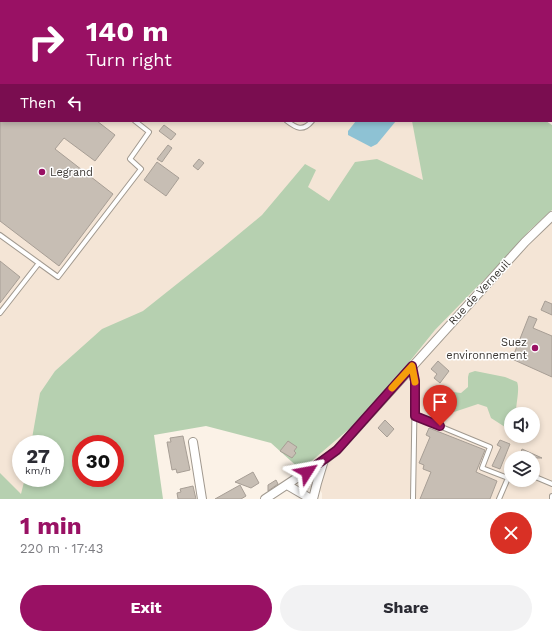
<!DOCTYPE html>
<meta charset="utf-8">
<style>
:root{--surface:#fff;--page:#f2f2f3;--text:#2b2b33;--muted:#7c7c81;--accent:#991164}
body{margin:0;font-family:"Work Sans",sans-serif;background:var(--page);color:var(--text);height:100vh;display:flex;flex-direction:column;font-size:15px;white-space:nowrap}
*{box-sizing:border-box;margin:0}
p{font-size:13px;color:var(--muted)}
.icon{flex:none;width:22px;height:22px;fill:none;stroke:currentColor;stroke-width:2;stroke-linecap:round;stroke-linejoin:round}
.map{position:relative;height:499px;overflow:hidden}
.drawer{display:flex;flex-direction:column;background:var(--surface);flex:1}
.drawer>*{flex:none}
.hud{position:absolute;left:0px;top:0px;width:552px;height:122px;box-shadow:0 2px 6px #0003;background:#991164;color:#fff;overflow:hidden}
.controls{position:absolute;left:504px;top:407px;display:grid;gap:8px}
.controls a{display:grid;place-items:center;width:36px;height:36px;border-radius:50%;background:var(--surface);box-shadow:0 2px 6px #0003;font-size:20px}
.speed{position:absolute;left:12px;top:435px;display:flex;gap:8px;font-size:20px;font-weight:700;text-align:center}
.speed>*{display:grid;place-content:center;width:52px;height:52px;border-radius:50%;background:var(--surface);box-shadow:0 2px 6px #0003;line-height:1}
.speed small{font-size:10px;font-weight:400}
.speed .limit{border:6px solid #d22;background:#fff;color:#111}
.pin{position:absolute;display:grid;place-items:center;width:34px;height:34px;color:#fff;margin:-41px -17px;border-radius:50% 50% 50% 0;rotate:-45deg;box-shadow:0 0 4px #0007}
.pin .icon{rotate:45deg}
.me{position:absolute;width:44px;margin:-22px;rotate:56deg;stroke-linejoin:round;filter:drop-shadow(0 0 3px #0008)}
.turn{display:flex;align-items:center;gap:14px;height:84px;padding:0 20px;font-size:18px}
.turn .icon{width:52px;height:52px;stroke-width:2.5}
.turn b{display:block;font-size:28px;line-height:34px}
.then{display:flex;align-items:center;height:38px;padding:0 20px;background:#0003;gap:8px;font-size:15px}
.round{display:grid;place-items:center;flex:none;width:42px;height:42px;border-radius:21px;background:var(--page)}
.headline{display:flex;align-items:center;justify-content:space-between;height:68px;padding:0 20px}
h1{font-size:24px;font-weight:700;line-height:30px;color:var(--accent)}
.action{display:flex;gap:8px;margin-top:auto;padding:8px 20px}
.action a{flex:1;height:46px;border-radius:24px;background:var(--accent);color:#fff;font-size:16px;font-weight:700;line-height:46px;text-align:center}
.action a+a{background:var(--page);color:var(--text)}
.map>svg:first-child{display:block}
.built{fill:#f4e5d6;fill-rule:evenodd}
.green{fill:#b6d0b0;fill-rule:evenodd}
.water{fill:#8ec2d4}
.building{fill:#c7beb4;stroke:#a79e95}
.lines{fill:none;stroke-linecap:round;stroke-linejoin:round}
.lane-casing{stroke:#a1998f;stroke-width:6}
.street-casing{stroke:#a1998f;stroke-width:10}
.lane{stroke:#fff;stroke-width:4}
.street{stroke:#fff;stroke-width:8}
.route-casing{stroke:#630b41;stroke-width:10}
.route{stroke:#991164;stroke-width:7}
.slow{stroke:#f59e0b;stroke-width:7}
.poi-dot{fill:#991164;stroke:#fff;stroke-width:1.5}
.labels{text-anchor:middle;stroke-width:3;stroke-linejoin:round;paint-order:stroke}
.poi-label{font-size:11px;fill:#3b3733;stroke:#fff;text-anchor:start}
.street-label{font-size:11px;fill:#3b3733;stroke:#fff}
</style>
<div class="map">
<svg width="552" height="499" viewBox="0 0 552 499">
<rect width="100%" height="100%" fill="#fbf2e7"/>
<path class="built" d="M0,0h518l-517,1v120h442v58l-399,265h-23v34h17l-4,21h-34z
M552,210v289h-230v-6l-21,-23 68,-58 66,-82 81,-83 13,-16zM511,414h22v22h-22zM511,458h22v22h-22z"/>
<path class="green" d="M485,0h67l-1,72v-71h-67z
M412,121h134l6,4v85l-23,21 -13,16 -81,83 -66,82 -68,58 -30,-27 -65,-17 -52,9 9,64h-163v-26l21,21 4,-16h30v-34h-24l9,-51 15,-22 47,-42 41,-18 78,-62 41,-34 43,-51 11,6 -8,17 21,14 26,-39 22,-3 46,21zM81,444h34v34h-34z
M475,371l30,6 12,5c3,7 -1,21 -1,30l-1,2h-4v8l-6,5 -14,-9 -4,-11 -9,-3 -30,10 -11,-1 -12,-5 2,-5 18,-12 16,2 7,-6v-10l1,-4z"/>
<path class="water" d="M356,121h40l-19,23 -6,3 -23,-12v-4z"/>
<path class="building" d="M0,121h97l18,14 -20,26 -31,-23 -9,11 58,45 -54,72 -59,-45z
M164,125l12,9 -5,6 -12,-9z
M168,145l4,3 -10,14 -5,-3z
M199,159l5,4 -6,7 -5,-4z
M157,162l22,16 -13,18 -22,-16z
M0,261l20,16 -20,26z
M545,301l7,3v11l-11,-5z
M529,316l8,3 -4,9 19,8v41l-40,-18z
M438,361l11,10 -9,12 -6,-5 3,-4 -6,-5z
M385,420l9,9 -7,8 -9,-9z
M429,428l56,22 -9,22 21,9 -7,18h-70l11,-27 -8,-3 1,-4 -5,-2 11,-26 -4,-2z
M183,436l7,34 -13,3 -1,-4 -4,1 -5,-28h4l-1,-4z
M500,440l10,4 -10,25 -8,-3 9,-19 -4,-2z
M288,441l9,6 -3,4 2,2 -4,5 -12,-7z
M522,449l20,9h-16l-6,-3z
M253,472l6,11 -8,5 -16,-6z
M276,480l2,4 -10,7v-6z
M240,485l6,11 -5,3h-26z
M193,486l3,13h-18l-1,-6 4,-1 -1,-3z"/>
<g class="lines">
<defs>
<path id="lane" d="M66,0l1,1
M410,1v-1
M287,121c9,7 16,11 25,0
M0,235l58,42 83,-108 -11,-10 19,-27 -14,-11
M0,313l39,-50
M412,368l3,13 -2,118
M415,416l75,31 -8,21 26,10
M533,476l19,8
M499,499l9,-21 3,-3
M552,499v-3"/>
<path id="street" d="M101,0l1,1
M145,1l1,-1
M193,442l9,57
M287,485l24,14
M265,499l59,-39 13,-10 188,-208 27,-26
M313,499l4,-16 7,-23"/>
</defs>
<use href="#lane" class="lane-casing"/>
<use href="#street" class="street-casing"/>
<use href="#lane" class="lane"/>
<use href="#street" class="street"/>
</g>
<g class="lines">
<defs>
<path id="route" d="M307,472l30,-22 75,-84 3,15v35l25,10"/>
</defs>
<use href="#route" class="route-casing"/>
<use href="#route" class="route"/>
<path class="slow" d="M392,388l20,-22 3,16"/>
</g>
<g class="poi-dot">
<circle cx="42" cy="172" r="4"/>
<circle cx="535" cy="348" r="4"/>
</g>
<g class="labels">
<g class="poi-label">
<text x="50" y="176">Legrand</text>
<text x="527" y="346" text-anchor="end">Suez<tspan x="527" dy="13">environnement</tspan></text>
</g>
<g class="street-label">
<text transform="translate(479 292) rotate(-47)" y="4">Rue de Verneuil</text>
</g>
</g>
</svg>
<div class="controls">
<a><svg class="icon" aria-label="sound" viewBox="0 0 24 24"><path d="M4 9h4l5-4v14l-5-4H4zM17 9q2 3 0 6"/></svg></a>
<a><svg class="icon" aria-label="layers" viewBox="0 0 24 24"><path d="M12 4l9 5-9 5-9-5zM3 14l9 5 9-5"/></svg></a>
</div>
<div class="speed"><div>27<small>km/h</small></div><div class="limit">30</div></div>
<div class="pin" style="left:440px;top:426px;background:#d93025"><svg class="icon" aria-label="arrive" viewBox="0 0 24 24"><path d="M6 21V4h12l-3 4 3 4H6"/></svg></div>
<svg class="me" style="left:307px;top:472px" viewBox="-20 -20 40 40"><path d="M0-17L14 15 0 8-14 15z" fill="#991164" stroke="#fff" stroke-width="4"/></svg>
<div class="hud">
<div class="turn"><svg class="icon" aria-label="right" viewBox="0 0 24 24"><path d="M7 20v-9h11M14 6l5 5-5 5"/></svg><div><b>140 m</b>Turn right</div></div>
<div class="then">Then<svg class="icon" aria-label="left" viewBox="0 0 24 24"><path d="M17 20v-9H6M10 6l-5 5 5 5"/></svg></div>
</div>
</div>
<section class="drawer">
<div class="headline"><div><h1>1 min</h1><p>220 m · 17:43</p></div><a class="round" style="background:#d93025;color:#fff"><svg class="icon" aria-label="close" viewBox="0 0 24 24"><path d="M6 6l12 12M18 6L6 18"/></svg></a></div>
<div class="action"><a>Exit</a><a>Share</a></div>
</section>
